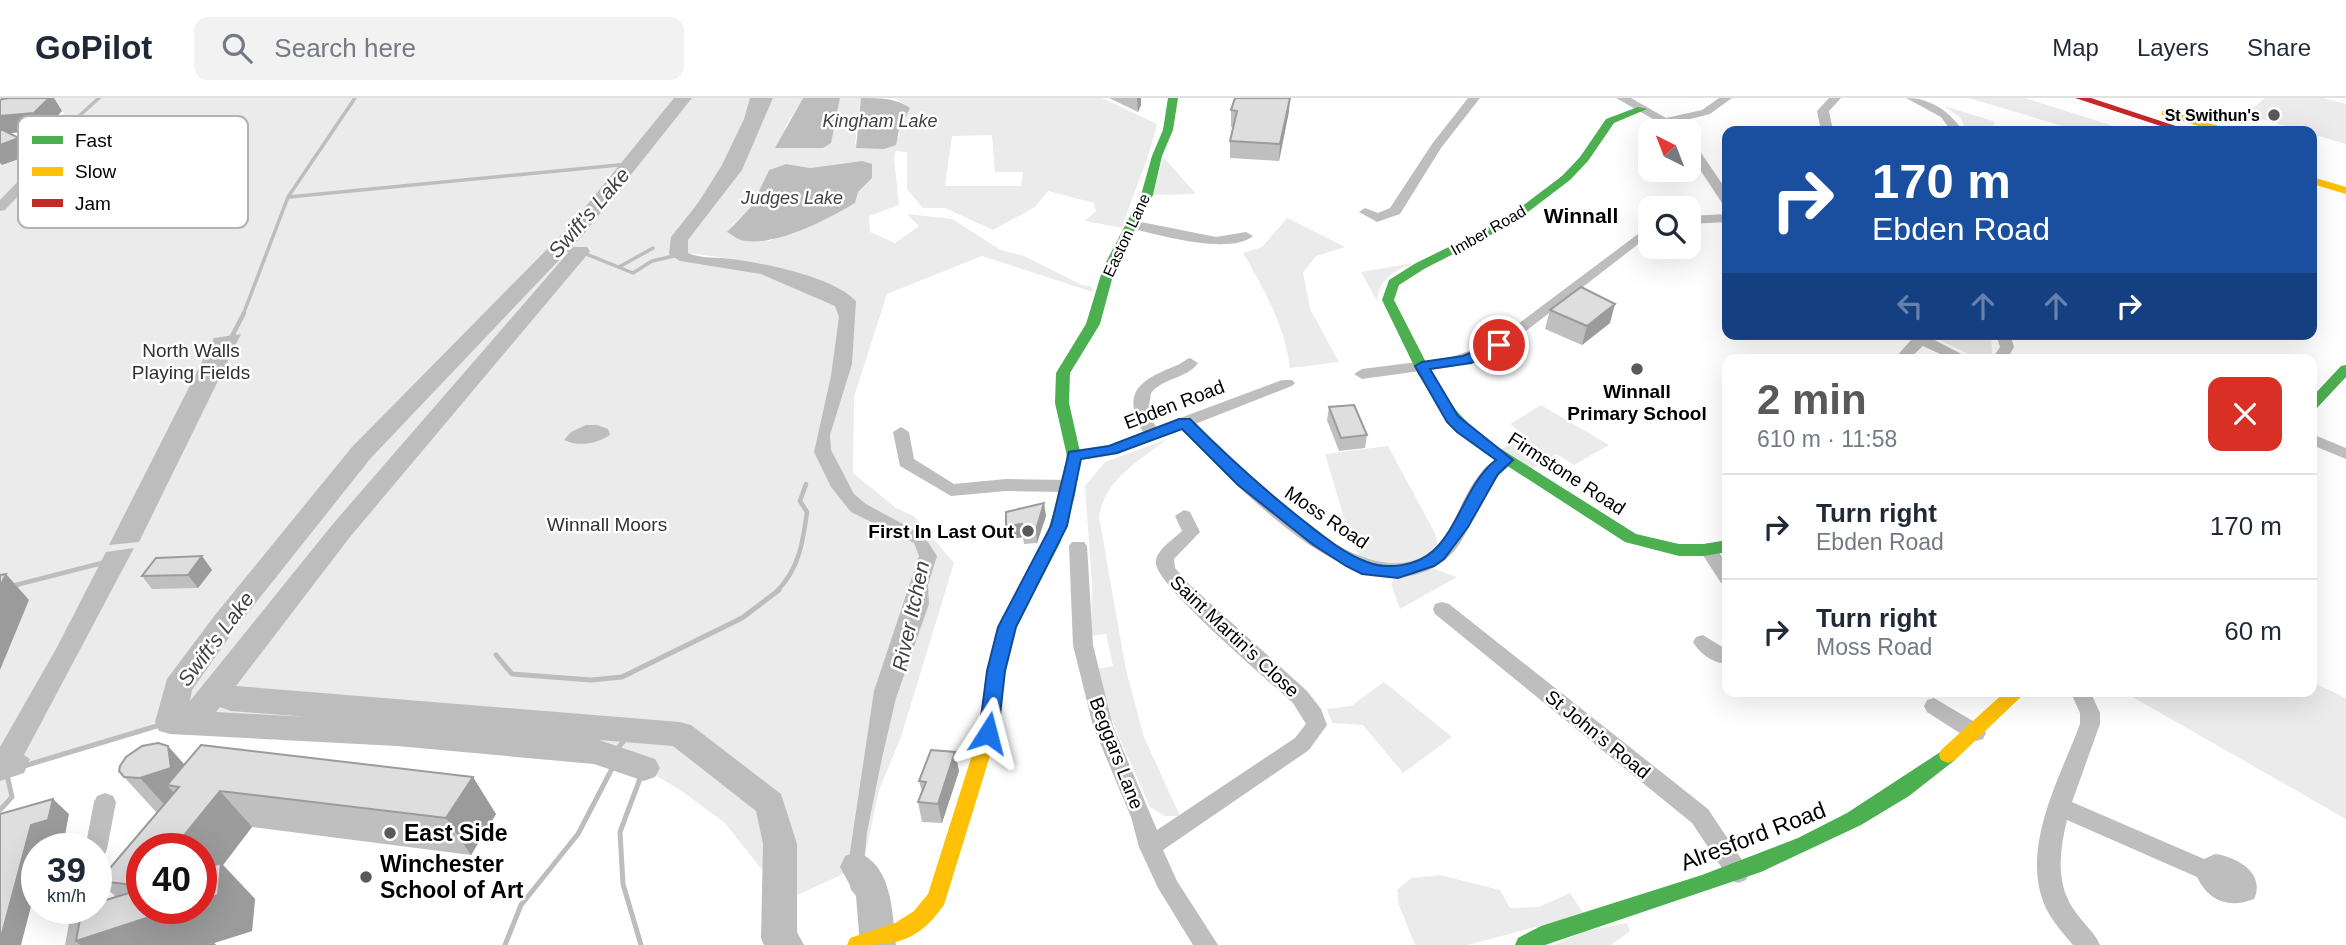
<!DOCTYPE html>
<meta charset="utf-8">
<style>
:root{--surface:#fff;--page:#f2f2f3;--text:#1f2937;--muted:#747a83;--line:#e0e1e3;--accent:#595959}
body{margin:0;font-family:Arial,sans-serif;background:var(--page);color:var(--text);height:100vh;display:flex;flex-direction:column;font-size:26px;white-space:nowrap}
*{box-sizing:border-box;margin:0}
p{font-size:23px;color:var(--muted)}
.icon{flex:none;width:38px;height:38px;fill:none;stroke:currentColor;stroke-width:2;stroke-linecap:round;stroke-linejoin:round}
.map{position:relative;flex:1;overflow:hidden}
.drawer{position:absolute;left:1722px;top:256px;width:595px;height:343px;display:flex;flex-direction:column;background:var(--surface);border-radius:14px;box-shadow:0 7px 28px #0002}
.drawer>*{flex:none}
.hud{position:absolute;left:1722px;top:28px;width:595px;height:214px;border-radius:14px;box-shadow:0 7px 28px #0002;background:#1a4fa0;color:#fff;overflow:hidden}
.needle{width:46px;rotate:318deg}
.controls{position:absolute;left:1638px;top:21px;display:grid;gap:14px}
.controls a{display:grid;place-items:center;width:63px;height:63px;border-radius:14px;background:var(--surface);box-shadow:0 7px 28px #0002;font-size:35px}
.speed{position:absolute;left:21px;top:735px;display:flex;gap:14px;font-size:35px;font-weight:700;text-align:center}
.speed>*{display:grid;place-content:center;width:91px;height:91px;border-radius:50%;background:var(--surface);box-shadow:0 7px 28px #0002;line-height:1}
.speed small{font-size:18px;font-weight:400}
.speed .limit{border:10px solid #d22;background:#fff;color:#111}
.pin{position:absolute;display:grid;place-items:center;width:60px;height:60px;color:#fff;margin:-30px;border:4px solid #fff;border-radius:50%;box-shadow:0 2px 7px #0007}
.me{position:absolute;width:77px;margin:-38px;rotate:9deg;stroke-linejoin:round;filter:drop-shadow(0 0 5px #0008)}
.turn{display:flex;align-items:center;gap:24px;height:147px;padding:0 35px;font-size:32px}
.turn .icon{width:91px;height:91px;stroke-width:2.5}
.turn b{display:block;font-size:49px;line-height:60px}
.lanes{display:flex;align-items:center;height:66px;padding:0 35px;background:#0003;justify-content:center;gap:35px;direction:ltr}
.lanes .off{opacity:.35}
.round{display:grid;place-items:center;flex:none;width:74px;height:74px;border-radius:14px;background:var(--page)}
.summary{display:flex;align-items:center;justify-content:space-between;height:119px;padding:0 35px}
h1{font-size:42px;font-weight:700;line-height:52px;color:var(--accent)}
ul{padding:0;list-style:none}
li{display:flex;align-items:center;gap:21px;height:105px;padding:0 35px;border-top:2px solid var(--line)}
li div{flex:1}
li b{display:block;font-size:26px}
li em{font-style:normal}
header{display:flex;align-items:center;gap:42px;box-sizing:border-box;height:98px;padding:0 35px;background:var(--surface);border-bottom:2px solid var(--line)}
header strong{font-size:33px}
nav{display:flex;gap:38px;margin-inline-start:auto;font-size:24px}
.search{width:490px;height:63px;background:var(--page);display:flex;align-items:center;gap:18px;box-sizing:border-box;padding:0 24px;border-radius:14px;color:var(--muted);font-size:26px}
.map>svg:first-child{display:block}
.green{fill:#ebebeb;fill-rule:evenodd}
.water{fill:#bdbdbd}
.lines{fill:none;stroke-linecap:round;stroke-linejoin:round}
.stream-far2{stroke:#bdbdbd;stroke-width:3.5}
.stream-far1{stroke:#bdbdbd;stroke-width:4.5}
.stream{stroke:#bdbdbd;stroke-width:5}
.river{fill:#bdbdbd;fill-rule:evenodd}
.street{fill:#bebebe;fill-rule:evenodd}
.fast{fill:#4caf50;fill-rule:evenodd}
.slow{fill:#ffc107;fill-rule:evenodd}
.jam{fill:#c62828;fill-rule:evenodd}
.wall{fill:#bfbfbf;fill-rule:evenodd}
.shaded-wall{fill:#9b9b9b}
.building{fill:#dedede;stroke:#9b9b9b;stroke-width:2}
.route{fill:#1a73e8;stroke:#114b97;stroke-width:2}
.poi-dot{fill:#595959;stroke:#fff;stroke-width:2.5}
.labels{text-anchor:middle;stroke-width:5;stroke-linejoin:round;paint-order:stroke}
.far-poi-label{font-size:16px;font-weight:bold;fill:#000;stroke:#fff;text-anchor:end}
.far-street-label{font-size:16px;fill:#000;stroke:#fff}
.far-water-label{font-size:18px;font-style:italic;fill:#424242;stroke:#fff}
.park-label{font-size:19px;fill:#313131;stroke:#fff}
.poi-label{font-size:19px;font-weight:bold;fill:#000;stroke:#fff}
.street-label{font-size:19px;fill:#000;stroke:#fff}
.water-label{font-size:21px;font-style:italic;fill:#424242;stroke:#fff}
.far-district-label{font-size:21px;font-weight:bold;fill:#000;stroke:#fff}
.near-poi-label{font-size:23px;font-weight:bold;fill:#000;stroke:#fff;text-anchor:start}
.near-street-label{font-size:23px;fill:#000;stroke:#fff}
.key{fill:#fff;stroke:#b2b2b2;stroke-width:2}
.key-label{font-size:19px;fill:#000}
</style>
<header>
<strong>GoPilot</strong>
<div class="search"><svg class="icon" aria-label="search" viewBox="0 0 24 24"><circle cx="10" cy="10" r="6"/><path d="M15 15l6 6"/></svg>Search here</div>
<nav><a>Map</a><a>Layers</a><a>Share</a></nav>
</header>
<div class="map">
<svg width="2346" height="847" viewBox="0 0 2346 847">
<rect width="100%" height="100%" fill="#fff"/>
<path class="green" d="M0,0h760l-82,147 12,14h43l-45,-6v-13l54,-70 31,-72h30l-19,31 34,19h5l9,-14 8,-36h21l-6,46 44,-7v-7l11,-22 -15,-10h207l55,26c-8,36 -24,69 -35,104l-37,-7 11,-10 -2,-8 -46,-12 -13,16 -42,23 -48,-22h-22l-16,-19v-37l-11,-1 -2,7 5,47 -30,11 1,16 25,11 24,-17 -12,-12 45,5 49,31 23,6 58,29 9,1 2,6 -111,-36 -95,38 -33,103 -1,76 43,35 18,8 40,47 -53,174 -22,53 -16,75 -68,31 -33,-26 -37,-47 -42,-31 -39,-24 -50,-17 -197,-17 -227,-12 -161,48 -3,9 6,18 -12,13v-669l63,-5 -19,-1 21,-23 -52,3 -13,12zM992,37l3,37h28l-2,14h-76l7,-50zM862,63l10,17 -14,14 -3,11 -86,38 -38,-15 21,-19 17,-37 7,-3 10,-3 24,4z
M1969,0h56l104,33h-50z
M2265,0h59l22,6v40l-34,-10v-3h-10l-56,-17z
M1944,8l49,15 2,3 -8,7h-21l-5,-13z
M1163,60l5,4 28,32 -43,1z
M1287,120l58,29 -29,9 -13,16 7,37 29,53 -49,6c-5,-42 -26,-79 -47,-115l19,-6z
M1414,165c-19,8 -35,15 -37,38l-16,-29z
M1927,236h64l1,20 -3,5h-10z
M1541,307l68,40 -35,20 -18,-11 -27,17 -30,-20 25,-16 -14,-11z
M1167,341c-29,23 -62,40 -68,78l27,153 18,67 36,79h-15l-15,-9 -37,-84 -16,-54 16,-3 -7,-32 -15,2 1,-52 -7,-98 20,-24z
M1388,348l47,87 3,14c-37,25 -36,22 -78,11l-15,-37 -20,-67z
M1429,469l28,10 -57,32 -9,-25 3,-5z
M1384,584l68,55 -49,36 -40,-48 -31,-2 -5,-14 24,-3z
M2312,584l34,16v121l-224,-128h190z
M1440,777l60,15 10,18 29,-1 31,-14 14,21 -116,31h-53l-16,-40 -2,-15 14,-12z
M1627,825l3,8 -19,14h-57l31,-14z"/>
<path class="water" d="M750,0h23l-31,72 -54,70v13c14,6 29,4 44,6 34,5 99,17 124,42l-4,63 -22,71 1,15 23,44 12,10 46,25 16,13 9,14 -9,29 1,19 -33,94 -14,60 -15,74 -4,41 23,22 -25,6 -10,-11 -4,-18 27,-181 45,-135 -5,-13 -63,-31 -20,-25 -17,-35 17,-76 8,-59 -4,-11 -74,-32 -81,-13 -11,-7 2,-17 27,-34 24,-38 22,-46z
M803,0h37l-9,45 -8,5h-48z
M861,0c18,0 36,0 49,10l-11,22 -3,15 -12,4 -28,-1z
M862,63l10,3v14l-14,14 -3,11c-27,16 -76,42 -109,38 -7,0 -13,-6 -19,-9l25,-26 17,-36 17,-6 24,4z
M241,236l-102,208 -30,3 105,-207z
M586,327h11l11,4 2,6c-14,9 -31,12 -46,5l7,-8z
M134,450l-110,207 6,4 -6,14 -24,8v-34l56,-98 50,-97z"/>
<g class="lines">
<path class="stream-far2" d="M66,30l33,-30
M289,99l340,-33
M561,149l16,7
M586,156l47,19 19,-12 26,-6
M619,169l34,-19
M243,217l45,-118 67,-99"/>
<path class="stream-far1" d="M231,240l13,-25
M12,488l90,-23
M777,493c22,-22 26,-49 30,-79l-7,-11 6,-17"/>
<path class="stream" d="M496,557l16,19 79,6 31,-3 120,-59 37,-28
M611,658l23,-27
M24,668l146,-44
M0,712l12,-13 -5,-22
M505,847l16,-40 57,-71 39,-75
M641,847l-18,-61 -3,-52 24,-64"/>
<path class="river" d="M674,0h18l-109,137 -213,224 -135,170 -43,61 -2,11 142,-176 241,-278h14l3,4 -3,4 -237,282 -114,149 444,36 11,3 90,69 16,50v88l7,13h-40l-3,-7 2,-94 -7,-33 -83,-65 -74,-6 56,19 5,9 -5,9 -11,4 -50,-17 -197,-18 -227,-12 -11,-3 -4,-9 12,-43 48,-64 137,-168 217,-220zM220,609l11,4 77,6 -92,-5z
M857,754c36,13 35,61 39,93h-36l-4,-49 -16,-29 5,-11z"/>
<path class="street" d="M1468,0h12l-39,50 -41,66 -23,8 -18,-10 6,-4 13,5 12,-5 42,-64z
M1616,0h15l35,20 36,-8 17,-12h13l-22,16 -36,9 5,5 -5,3z
M1829,0h12l-12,13 4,20h-12l-4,-20z
M1906,0c25,0 43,13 57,33h-12l-10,-14z
M60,36l7,4v6l-62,66 -5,1v-11l56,-58 -56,3v-8z
M1689,42l4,1 34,50v13l-5,-1 -33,-50z
M1727,116v8l-38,2v-8z
M1131,122l85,17 30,-5 7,4c-24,20 -98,-2 -127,-9l-2,-3z
M1650,127v10l-146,113 -54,19 -88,12 -8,-5 8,-5 87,-11 45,-16z
M1903,236l24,2 44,23h-20l-28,-13 -14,13h-15l17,-19z
M1996,236h14l4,13 -7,12h-15l8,-12z
M1190,260l8,5c-11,16 -34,14 -47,30l-3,20 8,14 126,-47h10l3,3 -3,3 -97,38c49,47 193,208 254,106 14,-25 27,-67 57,-75l8,5c-7,10 -18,16 -25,27 -15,22 -22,56 -44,73 -85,66 -208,-76 -264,-131l-63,25 -44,7 -6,-1 -2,-4 2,-4 41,-7 34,-13c-22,-40 -4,-51 32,-66 7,-2 9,-6 15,-8z
M901,329l8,5 5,27 40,25 52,-5 62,1 8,6 -8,6 -62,-1 -55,5 -51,-30 -7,-34z
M2312,336l34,14v11l-34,-14z
M1184,412l6,2 10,20 -26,27 1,9 15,17 117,106 14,18 6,16 -18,25 -146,100 14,31 41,64h-25l-35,-57 -19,-41 -8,-30 -38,-91 -20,-81 -4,-99 3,-4h12l3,4 6,99 20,81 44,104 138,-92 11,-14 -13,-21c-24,-22 -134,-115 -137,-139 -2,-13 18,-25 26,-33l-7,-15z
M1708,445l6,2 13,19v20l-6,-1 -22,-34 3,-4z
M1442,504l7,2 259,205 38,57 3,7 -3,7 -8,3 -8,-3 -38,-57 -257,-209 -2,-5 2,-5z
M1703,537l24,15v13c-12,2 -28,-10 -34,-21l3,-5z
M2070,593h20l10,22v11l-28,78 132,57 11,-5c22,3 51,19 39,45 -25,10 -46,2 -57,-22l-130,-57c-8,33 -12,66 10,94 8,11 18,19 23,31h-27c-13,-15 -27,-31 -32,-50 -16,-56 20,-120 39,-171v-11z
M1934,600l49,29 3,6 -3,6 -7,2 -7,-2 -42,-27 -3,-6 3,-6z
M105,695l8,3 3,6 -9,47 -3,7 -8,3v-10h-11l9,-47 3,-6z
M72,810h24l-7,37h-24z"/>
<path class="fast" d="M1168,0h10l-5,32 -11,26 -9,39 -38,73 -15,56 -30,49 -1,30 12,53 -6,39 -15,48 -44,84 -9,35 -3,5h-12l-3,-5 9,-35 46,-84 15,-48 8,-39 -12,-53 1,-30 30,-49 17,-56 38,-73 11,-39 11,-26z
M1638,9l9,2 -33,14 -26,38 -18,19 -58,44 -88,45 -25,16 -5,15 38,74 23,35 24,26 157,99 43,10h25l23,-4v12l-23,4h-25l-54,-14 -156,-101 -24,-26 -27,-41 -36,-74 7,-20 27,-17 88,-43 58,-44 18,-19 26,-38z
M2346,267v12l-29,31 -5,1v-12l29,-31z
M1948,649l7,3 2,5 -2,5 -46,36 -48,29 -100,47 -216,73h-30l3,-7 23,-12 161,-51 96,-37 49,-25z"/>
<path class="slow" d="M2166,12l63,19 1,2h-15l-53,-16v-4z
M2312,79l34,10v7l-34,-10z
M998,557l6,2 3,5 -10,71 -53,172c-29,40 -50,40 -97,40l3,-7 45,-15 19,-12 14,-17 51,-161 10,-71 3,-5z
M2006,593h21l-72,69 -7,3 -7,-3 -2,-5 2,-5z"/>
<path class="jam" d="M2075,0h16l100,33h-15z"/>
</g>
<path class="wall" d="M1109,0h32v7l-3,7z
M1231,12l58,1 -10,50 -49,-3v-17l4,-14h-3z
M1550,212l60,13 -28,22 -37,-16z
M1329,309l38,28 -2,13 -26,3 -12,-31z
M1046,418l-9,27 -13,1 -1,-7 -16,3 -1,-14z
M202,458l10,14 -14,18 -46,1 -10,-13z
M955,654l4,19 -17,52 -20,-1 -4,-20 4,-10 -3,-11z
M185,667l311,49 -25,41 -219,-28 -29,38 32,34 -3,32 -38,12 2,2h-136l-4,-4 40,-44 -17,-16 58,-68 -33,-36zM142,751l59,59h-59z"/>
<path class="shaded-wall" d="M49,0h5l8,13 -17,19 -45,4v-18z
M1137,0h4v7l-3,7z
M1290,0l-1,13 -10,50 1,-17z
M19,40l11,17 -28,10 -2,-2v-18z
M1615,206l-5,19 -28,22 5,-19z
M1044,405l2,13 -9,27 -1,-13z
M1022,426l1,13 -16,3 -1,-14z
M202,458l10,14 -14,18 -10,-13z
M6,476l23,26 -29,70v-83z
M168,648l33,37 -22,4 -12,-2 22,25 -15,5 -34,-37z
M955,654l4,19 -17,52 -4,-19z
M473,679l23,37 -25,41 -25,-37z
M220,693l32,36 -29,38 32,34 -3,32 -38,12 2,2h-136l-4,-4 89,-33h36v-59h-28z
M53,701l16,15 -4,21 -18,6 -2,8h-8v34l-16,62h-21v-4l31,-116z"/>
<path class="building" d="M9,0h40l-15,15 -34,3v-16l2,-1z
M1235,0h55l-10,46 -50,-3 7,-30 -6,-1z
M0,32h3l16,8 -19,7z
M1581,189l34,17 -28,22 -37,-16z
M1354,307l13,30 -26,3 -12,-31z
M1044,405l-8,27 -14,1v-7l-16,2v-14z
M202,458l-14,19 -46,1 14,-18z
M6,476l-6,13v-12z
M158,645l10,3 3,22 -31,10 -16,-1 -5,-6 1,-5 6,-9 16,-11z
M201,647l272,32 -27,41 -226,-27 -47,58h-31v37l-43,-5 80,-94 -12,-2z
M931,652l24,2 -17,52 -20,-2 8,-20 -7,-1z
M53,701l-5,21 -17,5 -31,116v-127z
M221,765l-3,32 -17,6v-31z
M142,791v19h35l-101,33 6,-33h14v-5z
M212,844v3h-10z"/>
<path class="route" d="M1499,243l4,1v6l-32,15 -41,6 28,47 55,44 -15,14 -30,53 -24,32 -10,7 -36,12 -36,-4 -16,-8 -34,-22 -74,-59 -56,-56 -65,24 -36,6 -14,67 -51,101 -11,44 -7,62 -3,6 -7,2 -6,-2 -3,-6 8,-62 11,-44 53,-101 18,-74 40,-6 70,-27h11c37,37 74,71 115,103 19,15 40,32 62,40 20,8 50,4 66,-11 27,-25 34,-69 63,-91l-39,-28 -10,-10 -32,-56 7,-4 41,-6z"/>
<g class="poi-dot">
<circle cx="2274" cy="17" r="7"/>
<circle cx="1637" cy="271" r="7"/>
<circle cx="1028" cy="433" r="7"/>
<circle cx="390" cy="735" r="7"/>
<circle cx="366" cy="779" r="7"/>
</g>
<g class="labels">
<g class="far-poi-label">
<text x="2260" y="23">St Swithun's</text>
</g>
<g class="far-street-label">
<text transform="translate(1488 132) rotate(-30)" y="6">Imber Road</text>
<text transform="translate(1126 137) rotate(-65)" y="6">Easton Lane</text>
</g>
<g class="far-water-label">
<text x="880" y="29">Kingham Lake</text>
<text x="792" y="106">Judges Lake</text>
</g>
<g class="park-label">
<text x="191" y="259">North Walls<tspan x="191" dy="22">Playing Fields</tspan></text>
<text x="607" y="433">Winnall Moors</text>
</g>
<g class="poi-label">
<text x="1637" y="300">Winnall<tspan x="1637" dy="22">Primary School</tspan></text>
<text x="1014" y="440" text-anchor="end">First In Last Out</text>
</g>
<g class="street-label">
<text transform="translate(1174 306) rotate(-21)" y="7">Ebden Road</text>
<text transform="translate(1567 375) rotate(33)" y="7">Firmstone Road</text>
<text transform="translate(1327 419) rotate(34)" y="7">Moss Road</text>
<text transform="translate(1235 538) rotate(43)" y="7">Saint Martin's Close</text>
<text transform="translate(1598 636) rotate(39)" y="7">St John's Road</text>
<text transform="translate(1117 655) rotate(69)" y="7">Beggars Lane</text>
</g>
<g class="water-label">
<text transform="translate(589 115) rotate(-49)" y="7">Swift's Lake</text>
<text transform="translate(911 518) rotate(-78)" y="7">River Itchen</text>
<text transform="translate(216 541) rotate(-53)" y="7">Swift's Lake</text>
</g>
<g class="far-district-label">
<text x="1581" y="125">Winnall</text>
</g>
<g class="near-poi-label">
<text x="404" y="743">East Side</text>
<text x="380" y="774">Winchester<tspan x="380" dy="26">School of Art</tspan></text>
</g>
<g class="near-street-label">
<text transform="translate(1753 738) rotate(-21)" y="8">Alresford Road</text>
</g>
</g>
<rect x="18" y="18" width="230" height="112" rx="10" class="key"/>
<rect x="32" y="38" width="31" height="8" fill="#4caf50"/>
<rect x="32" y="69" width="31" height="9" fill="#ffc107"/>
<rect x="32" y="101" width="31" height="8" fill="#c62828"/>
<g class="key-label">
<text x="75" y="49">Fast</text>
<text x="75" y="80">Slow</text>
<text x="75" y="112">Jam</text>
</g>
</svg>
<div class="controls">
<a><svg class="needle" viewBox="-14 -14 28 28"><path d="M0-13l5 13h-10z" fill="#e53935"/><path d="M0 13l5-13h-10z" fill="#747a83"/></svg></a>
<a><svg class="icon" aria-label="search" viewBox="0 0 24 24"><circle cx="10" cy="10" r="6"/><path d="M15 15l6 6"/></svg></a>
</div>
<div class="speed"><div>39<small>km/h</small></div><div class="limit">40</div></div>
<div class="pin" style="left:1499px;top:247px;background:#d93025"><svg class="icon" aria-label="arrive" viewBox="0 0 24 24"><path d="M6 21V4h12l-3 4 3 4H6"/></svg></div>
<svg class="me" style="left:988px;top:635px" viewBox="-20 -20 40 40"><path d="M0-17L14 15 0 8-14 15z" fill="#1a73e8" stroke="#fff" stroke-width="4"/></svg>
<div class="hud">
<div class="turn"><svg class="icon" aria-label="right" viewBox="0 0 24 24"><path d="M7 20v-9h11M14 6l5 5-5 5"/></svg><div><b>170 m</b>Ebden Road</div></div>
<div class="lanes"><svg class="icon off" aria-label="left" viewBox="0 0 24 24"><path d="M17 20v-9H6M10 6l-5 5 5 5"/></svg><svg class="icon off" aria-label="ahead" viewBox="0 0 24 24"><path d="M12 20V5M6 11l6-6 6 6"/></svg><svg class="icon off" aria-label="ahead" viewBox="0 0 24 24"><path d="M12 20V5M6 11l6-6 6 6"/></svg><svg class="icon" aria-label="right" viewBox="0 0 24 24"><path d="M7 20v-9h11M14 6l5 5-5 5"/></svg></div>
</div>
<section class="drawer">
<div class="summary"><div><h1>2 min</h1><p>610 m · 11:58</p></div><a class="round" style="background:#d93025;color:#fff"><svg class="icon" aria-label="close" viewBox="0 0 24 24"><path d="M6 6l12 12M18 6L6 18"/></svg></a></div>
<ul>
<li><svg class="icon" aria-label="right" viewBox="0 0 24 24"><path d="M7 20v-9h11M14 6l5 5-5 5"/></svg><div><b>Turn right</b><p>Ebden Road</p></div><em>170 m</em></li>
<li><svg class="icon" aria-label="right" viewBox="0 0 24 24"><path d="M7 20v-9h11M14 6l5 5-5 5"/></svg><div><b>Turn right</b><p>Moss Road</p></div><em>60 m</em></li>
</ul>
</section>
</div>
